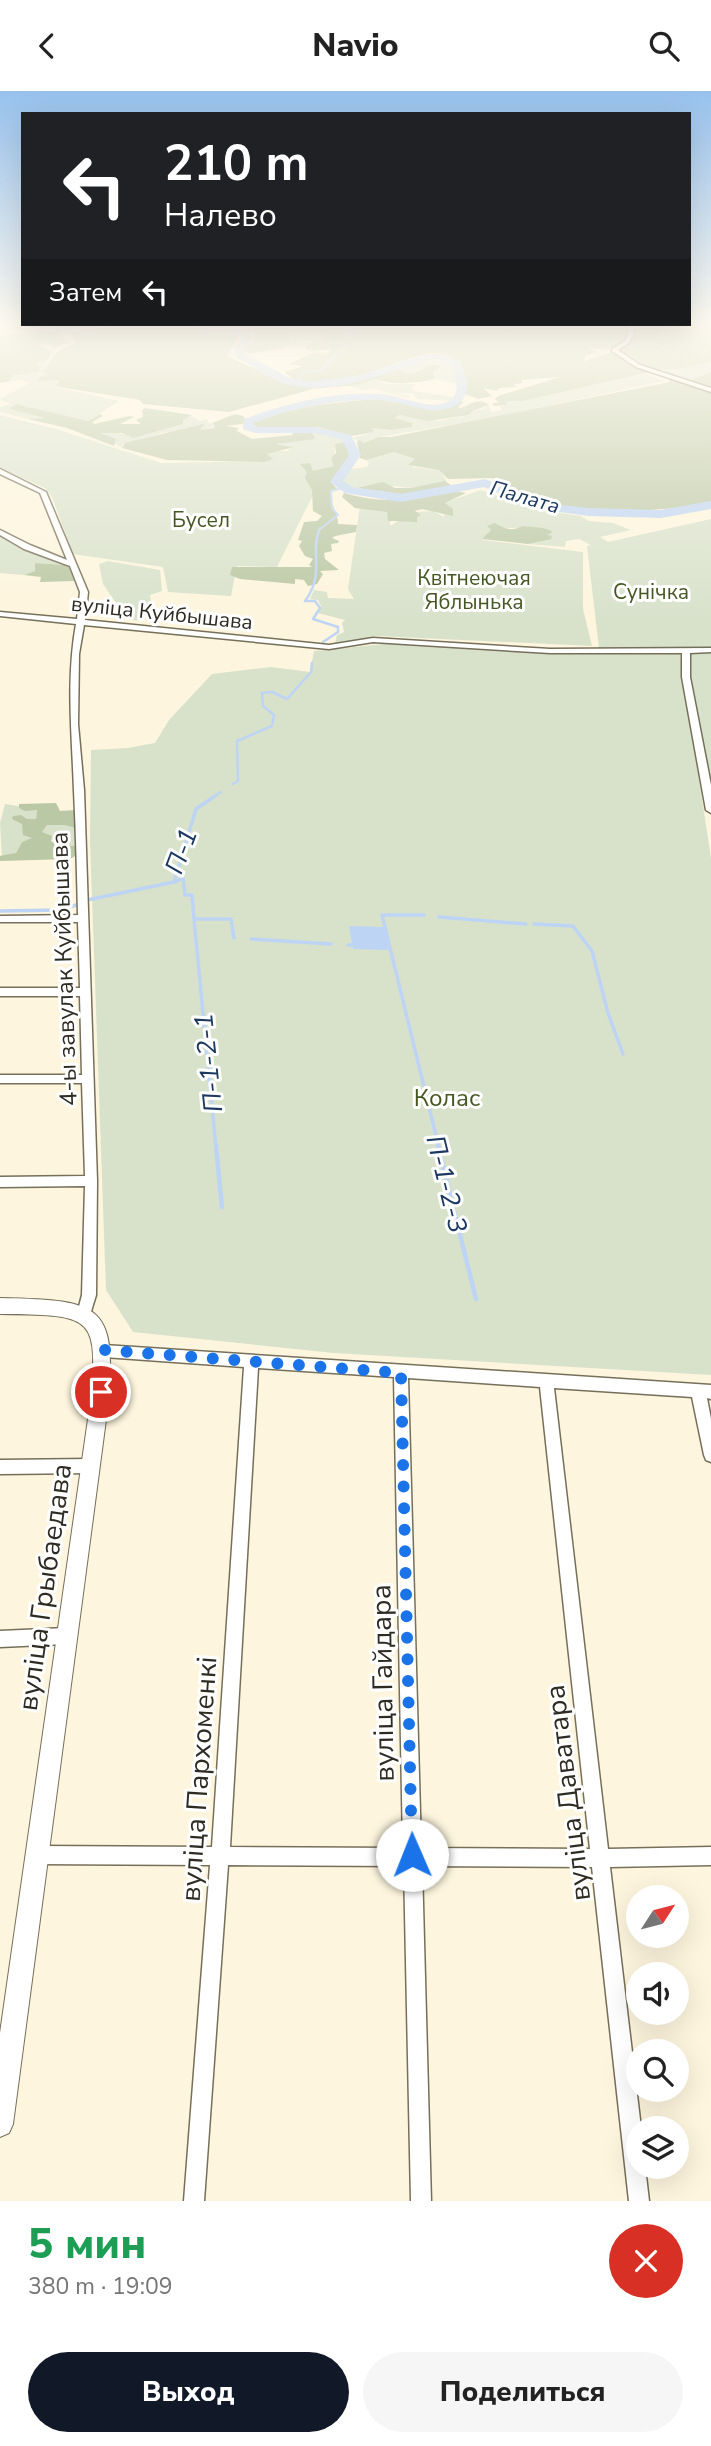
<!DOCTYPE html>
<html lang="ru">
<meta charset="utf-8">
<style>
:root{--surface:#fff;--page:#f6f6f6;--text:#222;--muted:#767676;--accent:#111827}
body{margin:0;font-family:"Nunito Sans",sans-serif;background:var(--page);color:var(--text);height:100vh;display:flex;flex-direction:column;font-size:26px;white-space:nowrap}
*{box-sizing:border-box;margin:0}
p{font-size:23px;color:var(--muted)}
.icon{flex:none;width:38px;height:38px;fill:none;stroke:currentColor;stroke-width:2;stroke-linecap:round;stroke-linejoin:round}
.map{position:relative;height:2110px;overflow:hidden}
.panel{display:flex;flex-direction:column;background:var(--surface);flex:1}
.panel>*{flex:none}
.guide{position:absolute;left:21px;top:21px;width:670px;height:214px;border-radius:0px;box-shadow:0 7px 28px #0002;background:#202124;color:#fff;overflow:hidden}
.needle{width:46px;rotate:54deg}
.fabs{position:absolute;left:626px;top:1794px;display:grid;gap:14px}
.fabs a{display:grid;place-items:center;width:63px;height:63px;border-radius:50%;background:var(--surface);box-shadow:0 7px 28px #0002;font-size:35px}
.pin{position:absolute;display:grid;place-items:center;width:60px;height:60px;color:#fff;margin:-30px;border:4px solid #fff;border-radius:50%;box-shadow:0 2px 7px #0007}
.me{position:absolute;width:77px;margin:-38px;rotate:359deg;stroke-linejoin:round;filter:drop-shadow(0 0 5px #0008)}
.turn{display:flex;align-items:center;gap:24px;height:147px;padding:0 28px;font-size:32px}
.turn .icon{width:91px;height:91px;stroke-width:2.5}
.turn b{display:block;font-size:49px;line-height:60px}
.then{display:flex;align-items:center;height:66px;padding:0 28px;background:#0003;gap:14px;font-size:26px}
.round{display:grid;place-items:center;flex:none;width:74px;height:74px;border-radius:37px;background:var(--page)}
.summary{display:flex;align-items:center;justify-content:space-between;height:119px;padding:0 28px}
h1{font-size:42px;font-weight:800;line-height:52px;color:#1e9e55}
.button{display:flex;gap:14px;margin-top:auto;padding:14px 28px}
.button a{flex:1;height:80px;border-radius:42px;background:var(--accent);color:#fff;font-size:28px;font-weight:800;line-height:80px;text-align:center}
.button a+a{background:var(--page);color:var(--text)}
header{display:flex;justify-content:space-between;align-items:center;height:91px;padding:0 28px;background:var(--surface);font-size:32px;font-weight:800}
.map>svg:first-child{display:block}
.green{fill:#d8e2cb}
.forest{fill:#bac8a5}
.water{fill:#bed4f4}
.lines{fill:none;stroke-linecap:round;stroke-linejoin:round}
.stream-far3{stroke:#bed4f4;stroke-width:2}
.stream-far2{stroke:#bed4f4;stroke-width:2.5}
.stream-far1{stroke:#bed4f4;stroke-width:3.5}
.stream{stroke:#bed4f4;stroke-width:4.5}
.river{fill:#bed4f4;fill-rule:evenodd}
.minor-casing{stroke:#766f5a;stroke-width:3}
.tertiary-casing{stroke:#766f5a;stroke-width:2}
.minor{fill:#fff;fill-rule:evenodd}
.tertiary{fill:#fff;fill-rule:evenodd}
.route{stroke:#1a73e8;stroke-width:12;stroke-dasharray:0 21.6}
.labels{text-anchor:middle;stroke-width:6;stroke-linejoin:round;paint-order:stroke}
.far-water-label{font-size:21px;font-style:italic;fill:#1b3861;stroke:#fff}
.far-park-label{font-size:21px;fill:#455722;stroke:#fff}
.far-street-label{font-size:21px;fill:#2e2b22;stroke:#fff}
.street-label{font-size:24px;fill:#2e2b22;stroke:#fff}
.park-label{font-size:24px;fill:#455722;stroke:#fff}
.water-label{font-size:26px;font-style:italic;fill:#1b3861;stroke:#fff}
.near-street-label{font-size:28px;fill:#2e2b22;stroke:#fff}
</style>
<header><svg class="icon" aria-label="back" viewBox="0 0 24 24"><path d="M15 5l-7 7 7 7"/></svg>Navio<svg class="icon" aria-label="search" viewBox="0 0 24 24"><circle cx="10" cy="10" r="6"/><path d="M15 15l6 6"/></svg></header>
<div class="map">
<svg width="711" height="2110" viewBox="0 0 711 2110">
<rect width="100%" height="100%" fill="#fdf5dd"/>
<path class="green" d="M309,241l12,2 9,7 -25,6 -19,-1 4,-1 -4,-10z
M52,260l5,1 -11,12 -3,9 6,2 -13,3 23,2 -3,5 3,3 60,13 -31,20 -72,-17 -7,5 38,9 -19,1 -28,-7v-5l11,-3 -11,-5 30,-16 -9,-3 -21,3 52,-27z
M435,266l19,8 4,19 -23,-5 -1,-6 -3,-1 4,-8c-14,4 -20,13 -36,6l5,-5z
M711,271v10l-22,8 -31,-8z
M645,282l19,8 -178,38 -107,18 -15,6 -12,-5 19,-5v-5l19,2 22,-7 -17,-5 4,-3 39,6 31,-6 2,-4 13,-2 5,-4 2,7 12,-2 -3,-3 6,-2 -2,-4h19z
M376,288l10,5h28l2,1 -5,3 3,3 40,6 -2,4 -34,-2 -6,-6h-15l14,4 -3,1 -33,-9 -13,1 -12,-4z
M0,324l56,14 105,34 108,-2 -2,-7 3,-3h18l3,-5 -15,-2 26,-6 8,2 2,-6 -4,-3 29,5 10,6 -12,3 -1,21 -21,5 -3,-7 4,29 -37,74 -40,-1 -6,30 -63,-4 -5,-25 -90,-13 -21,-57 -7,-9 -45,-20z
M191,325l10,5 7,-2 -1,3 9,4 -15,4 -39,3 -40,12v3l-23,-14 11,-2 17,3z
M394,361l22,8 -4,7 28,3 7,12 -36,6 -37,-4 -18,4 -15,-5 1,-6 9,-8 16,-2 2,-4 -3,-3z
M481,399l51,19 49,7 7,5 25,2 18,7 -31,7 8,5 103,-23v269l-21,-114 -1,-25 -90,-1 -12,-102 4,-1 -12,-6 -13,2 -1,6 -37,-3 13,-3 5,-6c-18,-10 -38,-5 -59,-9l4,4 -9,10 101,12v57l9,37 -216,-10 -41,8 2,-9 7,-3 -2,-9 3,-3 -27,-7 3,-7 -3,-6 -8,-1 4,-9 13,2 1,6 26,1 -6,-10 12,-83 31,4 -1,15h2l9,-6 10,3 9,-7 -5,-3 18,-1 11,6v-14z
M0,443l67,31 -32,-2v8l-11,4 -24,-2z
M108,470l52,9 2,21 -12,4 1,7 -10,19 -14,-2 -24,-35 -4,-20z
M393,552l203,11h84l31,204v517l-377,-22 -201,-21 -27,-42 -16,-449 1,-91 37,-2 27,-5 14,-23 43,-46 59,-7 39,5 4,-21z
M5,713l32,5 -1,10h-9l-5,5 11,14 -11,4 -6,11 -14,4 -2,-34z
M47,734h19l9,3v18c-16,-1 -22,-4 -34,-14z"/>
<path class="forest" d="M711,232v39c-46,9 -53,16 -94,-13l6,-7 -16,8 -19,-3 9,5 -11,3 -2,6 28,-9 27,17 18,5 -12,-1 -122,28h-18l2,4 -14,1v-3h6l-4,-4 3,-3 62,-19 -39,3 2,3 -9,1 2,3 -17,1 -2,3 -14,-3 9,8 -14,3 -13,-5 2,-12 -7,-20c-8,-4 -16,-9 -25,-9 -36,2 -122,54 -150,19l18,-6 -15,-2 27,-12 12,3 3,-5 -21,1 -4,-4 13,-7h11l-8,-6 -30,-1 -4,2 4,7 -6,6 -36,6 -5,-4 11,-9 -2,-9 -39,-8z
M128,233h58l52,12 -11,20 61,28 20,3 57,-9 39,-13 -5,5c18,8 21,-3 36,-6l6,3 -8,5 2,7c-23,5 -43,6 -59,0l-18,6 -45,4 -84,23 -86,-8 -3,-4 -81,-13 -3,-2 4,-5 -23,1 3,-5 9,-1 -7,-3 15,-20 18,-9 -5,-11z
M38,240h24l-2,4 8,7 -14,6 -4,-5 -12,2 14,6 -3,8 -13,5 5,3 -3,5 -24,3 -5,6 -9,2v-49h25l4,3 9,-1z
M711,281v132l-5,-2c-40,12 -132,11 -172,-1 -11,-3 -20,-9 -29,-15l-2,-5 -12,-3 -43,1 -9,-9 -31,-5 7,-6 -21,-7 -28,8 -6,-2 -3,-17 3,-1 4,3 15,-6h12l279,-55 -1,-2 16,2z
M374,308l61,9 25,-7 4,1 -6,5 2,1c10,-2 17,-12 29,-3l-17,6 -3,4 -41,6 -29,-6 -4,3 17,5v4l-22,3 -18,-2 2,4 -22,4 -35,-9 -59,1 -7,-5c21,-16 95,-21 123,-24z
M16,313l72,17 12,-7 3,2 -11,6 2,2 36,-8 4,1 -14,7h21l-5,-4 7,-3 -1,-7 3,-2 47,7 -9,5v4l-50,14 -11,-5h-22l16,6 -2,7 -47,-18 -39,-9 17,-1 -36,-9z
M235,323l8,2 5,7 -22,3 12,2 -1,3 15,8 41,-4 -1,-4 20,1 3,7 -39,5 18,3 -27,7 6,5 -8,3 -98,-2 -45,-12 3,-5 78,-19 2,1 -6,5 14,-2 2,-2 -3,-3z
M347,351c14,22 -12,25 -15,41l5,6 -6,2c-2,13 7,20 7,33l19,1 -1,7 -21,4 -3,2 7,3 -1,2 -7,1 1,7 -8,2 1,6 14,11 -19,1 3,3 -6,10 -9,2 -4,-6 -9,-1v5l-55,-5 -10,-4 2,-8h80l-3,-2 4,-6 -8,-3 -6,-10 3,-5 -4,-1 6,-18 13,-1 5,-5 -9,-5 -1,-21 -7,-12 2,-6 -7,-8 10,-1 3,8 21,-5 -3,-8 5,-5 -1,-9z
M445,390l7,5 -43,9 -53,-7 27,-6 12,6h16z
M452,399l14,3 -21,10 8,6v7l-31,-7 -7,2 6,4 -4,2v5c-7,0 -21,-1 -29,-1l-1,-9 -32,-4 -13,-11 2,-4c36,11 72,8 108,-3z
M495,432c11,7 18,8 28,3 11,2 20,0 30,6l-6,3 5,1 -1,3 -23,5 -46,-5 9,-9 -4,-4z
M35,472l32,2 7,8 1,8 -35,1 1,-5 -17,-2 11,-4z
M56,712l4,8 15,-1v18l-10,-3h-18l-5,7 10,4 -1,5 7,4 17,1v10l-5,3 -70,2v-5l16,-3 6,-11 10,-4 -9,-3 -1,-11 -10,-5 1,-3 8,-1 6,4h9l1,-9 -12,1 -6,-3v-4z"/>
<path class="water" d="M349,835l35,1 5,23 -36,-1z"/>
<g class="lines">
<path class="stream-far3" d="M297,293l5,-12 18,-1 30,-30 -2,-8 12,-9
M319,439l19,-15 -6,-7 -1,-17 12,-3"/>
<path class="stream-far2" d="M320,437c-11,22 6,45 -15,73h10l5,7 -7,11 25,8v5l-15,10
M233,693l5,-3 -1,-40 35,-15 2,-11 -11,-9 -1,-13 10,-1 15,7 24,-27 1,-9
M212,707l9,-6"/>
<path class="stream-far1" d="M175,791l8,-4 2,17h7l2,24h37l3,19
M87,809l87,-18 22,-73 19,-13
M0,820l61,-1 15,-5
M424,824h-42l57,233
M439,826l87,7
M194,828l22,229
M534,833l39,2 19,25 16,62 15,41
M251,848l80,5
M348,854h10"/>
<path class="stream" d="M216,1055l6,61
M438,1055l38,153"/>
<path class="river" d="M21,232l89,1 -48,6 -37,-3z
M195,233h16l38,9 4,6 -9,12 1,3 45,24 20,4 51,-7 68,-22 18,2 14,8c6,13 11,35 -6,43 -24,12 -50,-5 -74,-6 -43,-2 -88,8 -128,23l3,4h59l36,8 10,20 -18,26 9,6 49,7 84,-15 58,24 46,5 72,2 50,-9v8l-50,9 -72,-2 -52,-7 -53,-22 -83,15 -56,-9 -15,-11 19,-27 -7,-16 -27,-6h-60l-12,-4 1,-10c43,-16 91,-28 137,-25 20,1 49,18 68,7 12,-7 7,-24 4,-34l-12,-7 -11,-1c-44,14 -97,38 -144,25 -17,-5 -33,-18 -49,-26l-3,-7 8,-14z"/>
<defs>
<path id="minor" d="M626,233h6l3,6 -6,13 -11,7 22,15 71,23v4l-75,-25 -24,-16v-2l13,-8 4,-11z
M0,378l46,23 42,100 -3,28 244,25 44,-7 177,11 161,-1v4l-21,1v24l21,108v28l-5,-3 -24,-133v-24h-132l-177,-11 -44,7 -245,-24 -5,29 -1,70 6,66 13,391 -1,114 -7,23 -5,2 -5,-2 -2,-4 5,-19 3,-109 -85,1v-10l85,-1 -3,-93h-82v-8h82l-2,-79h-80v-8h80l-2,-66h-78v-6l78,-1c-1,-42 -2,-83 -4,-124 -2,-57 -8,-111 2,-167l-76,-8v-4l77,7 3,-27 -10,-26 -46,-17 -24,-14v-5l30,15 37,15 -27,-67 -40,-19z
M104,1254l607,40v14l-4,-1 4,21v43l-5,-2 -2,-5 -12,-58 -138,-9 54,461 103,-2v18l-101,2 31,261h-2v39h6l4,34h-20l-37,-334 -170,-1 9,335h-20l-7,-335 -176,-1 -24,336h-20l26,-336 -174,-1 -6,-3 -3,-6 3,-6 6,-3 176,1 32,-480 -140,-10 -5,-2 -2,-4 2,-4zM258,1277l136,9 9,471 -173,-1zM408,1287l132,9 50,462 -169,-1z
M91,1368l5,2 2,5 -2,5 -5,2 -91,1v-14z
M66,1537l6,2 2,6 -2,6 -6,2 -66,3v-16z"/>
<path id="tertiary" d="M0,1207c104,2 118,7 107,114l-94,712 -4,9 -9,4v-104l89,-621c11,-97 6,-97 -89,-98z"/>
</defs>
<use href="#minor" class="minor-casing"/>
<use href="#tertiary" class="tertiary-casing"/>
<use href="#minor" class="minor"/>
<use href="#tertiary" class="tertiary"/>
</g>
<linearGradient id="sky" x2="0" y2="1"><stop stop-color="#97c1ed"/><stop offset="0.44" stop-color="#fefaf0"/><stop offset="1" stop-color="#fefaf0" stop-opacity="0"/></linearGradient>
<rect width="711" height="528" fill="url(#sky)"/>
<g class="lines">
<path class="route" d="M101,1301l3,-42 297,23 11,482"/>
</g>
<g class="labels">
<g class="far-water-label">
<text transform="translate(525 406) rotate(16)" y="7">Палата</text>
</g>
<g class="far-park-label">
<text x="201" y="436">Бусел</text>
<text x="474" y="494">Квітнеючая<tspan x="474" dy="24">Яблынька</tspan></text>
<text x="651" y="508">Сунічка</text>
</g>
<g class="far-street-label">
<text transform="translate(162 522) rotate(6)" y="7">вуліца Куйбышава</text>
</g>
<g class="street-label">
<text transform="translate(64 878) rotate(-92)" y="8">4-ы завулак Куйбышава</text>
</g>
<g class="park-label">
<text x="447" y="1015">Колас</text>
</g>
<g class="water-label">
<text transform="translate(181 760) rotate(-69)" y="9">П-1</text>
<text transform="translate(208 972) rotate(-96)" y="9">П-1-2-1</text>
<text transform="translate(447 1093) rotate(76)" y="9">П-1-2-3</text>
</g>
<g class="near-street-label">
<text transform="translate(44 1496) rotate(-82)" y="10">вуліца Грыбаедава</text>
<text transform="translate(382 1592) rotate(-91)" y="10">вуліца Гайдара</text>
<text transform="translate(198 1688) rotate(-86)" y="10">вуліца Пархоменкі</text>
<text transform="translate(567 1702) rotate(-97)" y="10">вуліца Даватара</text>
</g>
</g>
</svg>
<div class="fabs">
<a><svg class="needle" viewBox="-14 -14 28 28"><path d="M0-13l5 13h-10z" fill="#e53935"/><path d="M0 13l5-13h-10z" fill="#767676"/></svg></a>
<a><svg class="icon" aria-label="sound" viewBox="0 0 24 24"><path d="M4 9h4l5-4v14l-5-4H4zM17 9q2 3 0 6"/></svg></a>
<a><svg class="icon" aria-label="search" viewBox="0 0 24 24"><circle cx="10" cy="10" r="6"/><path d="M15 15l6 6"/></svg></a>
<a><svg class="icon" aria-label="layers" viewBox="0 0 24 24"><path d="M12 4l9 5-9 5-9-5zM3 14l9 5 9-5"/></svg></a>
</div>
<div class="pin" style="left:101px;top:1301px;background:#d93025"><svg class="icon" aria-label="arrive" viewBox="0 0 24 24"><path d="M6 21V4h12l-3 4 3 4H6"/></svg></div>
<svg class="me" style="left:412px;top:1764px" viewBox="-20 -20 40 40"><circle r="19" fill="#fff"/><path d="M0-13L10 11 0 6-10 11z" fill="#1a73e8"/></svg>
<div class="guide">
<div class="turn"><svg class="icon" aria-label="left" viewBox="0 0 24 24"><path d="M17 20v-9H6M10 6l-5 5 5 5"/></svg><div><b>210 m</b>Налево</div></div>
<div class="then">Затем<svg class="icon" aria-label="left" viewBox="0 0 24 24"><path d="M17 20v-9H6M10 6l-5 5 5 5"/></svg></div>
</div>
</div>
<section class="panel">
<div class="summary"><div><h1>5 мин</h1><p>380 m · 19:09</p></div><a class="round" style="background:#d93025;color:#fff"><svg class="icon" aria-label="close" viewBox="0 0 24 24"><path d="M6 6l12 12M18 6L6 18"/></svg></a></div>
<div class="button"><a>Выход</a><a>Поделиться</a></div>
</section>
